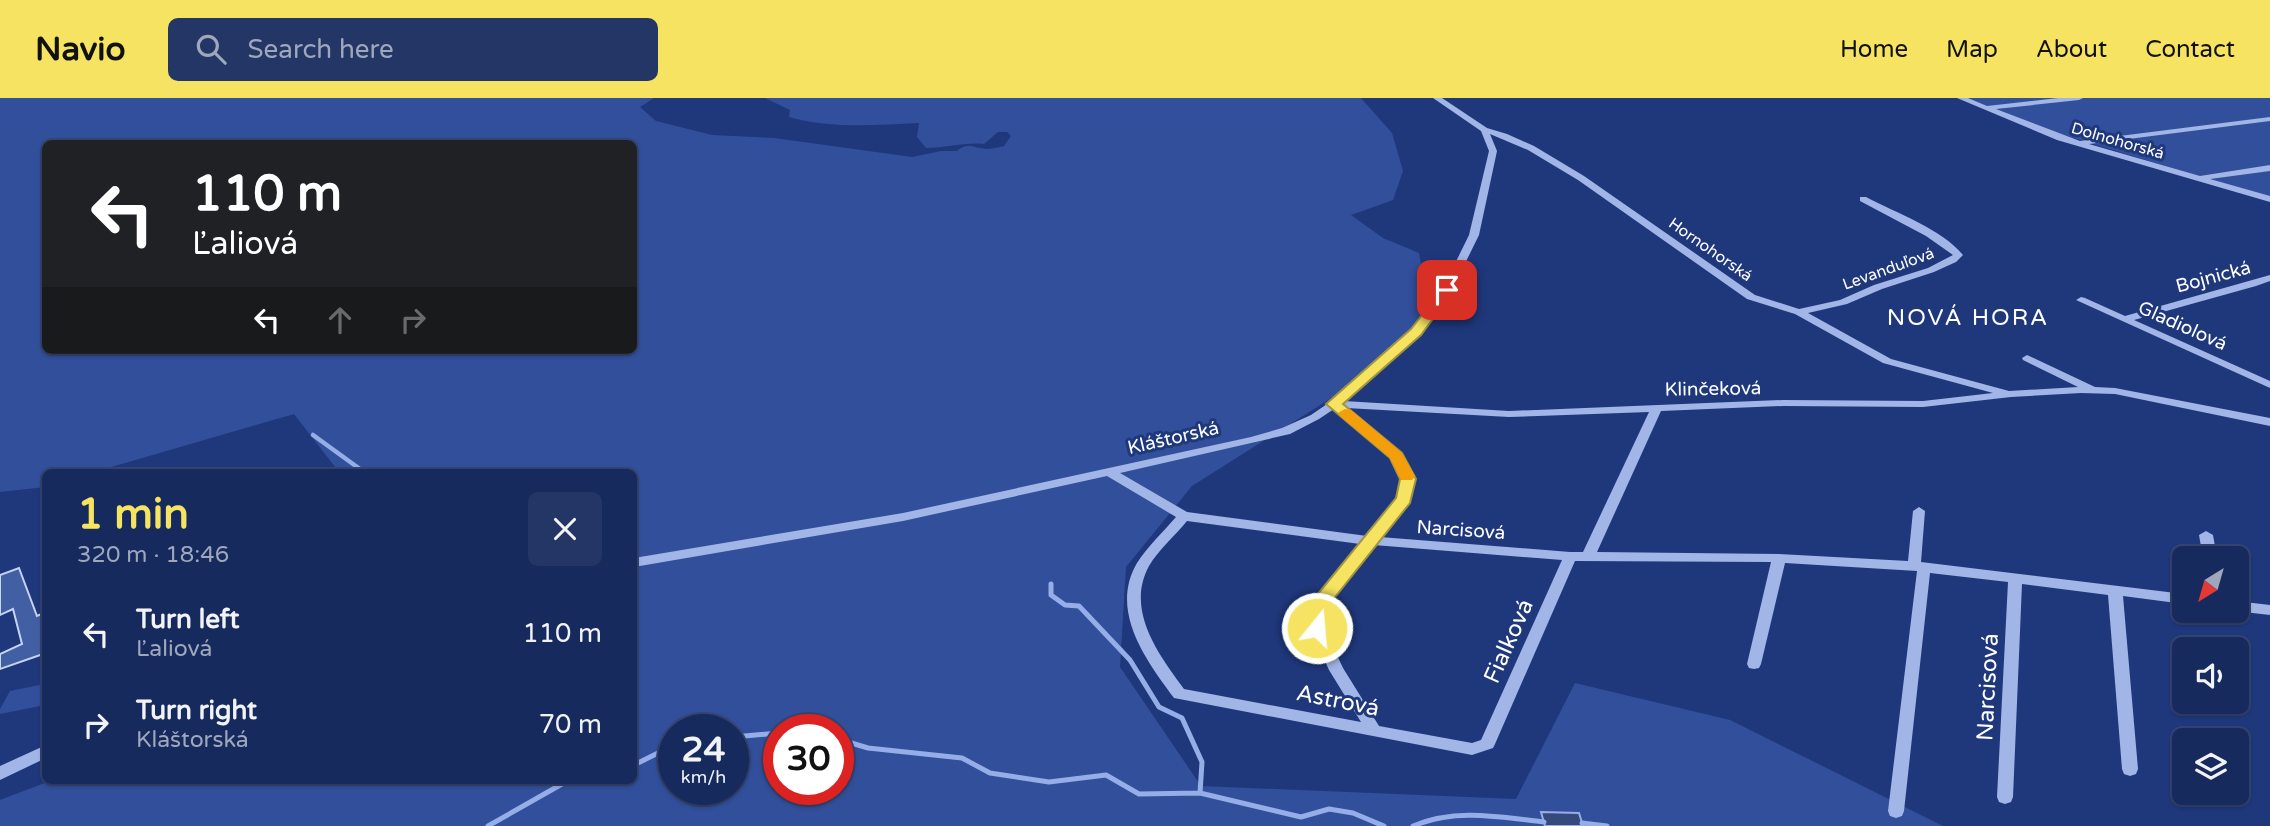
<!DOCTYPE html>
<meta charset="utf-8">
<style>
:root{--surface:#172a5d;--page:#243666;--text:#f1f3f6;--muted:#9ea7bc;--line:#364672;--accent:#f5e361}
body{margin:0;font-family:"Varela Round",sans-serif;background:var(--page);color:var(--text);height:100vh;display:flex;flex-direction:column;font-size:26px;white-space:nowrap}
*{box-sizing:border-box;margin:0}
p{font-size:23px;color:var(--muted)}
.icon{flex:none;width:38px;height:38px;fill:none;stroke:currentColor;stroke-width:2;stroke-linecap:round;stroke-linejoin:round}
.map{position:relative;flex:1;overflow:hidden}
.panel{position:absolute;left:42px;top:371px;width:595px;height:315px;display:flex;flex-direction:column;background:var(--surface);border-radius:10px;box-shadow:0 2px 5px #0004,0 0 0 2px var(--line)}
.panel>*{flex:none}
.banner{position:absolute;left:42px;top:42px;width:595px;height:214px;border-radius:10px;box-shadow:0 2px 5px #0004,0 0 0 2px var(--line);background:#202124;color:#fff;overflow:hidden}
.needle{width:46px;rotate:217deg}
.buttons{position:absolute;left:2172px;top:448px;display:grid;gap:14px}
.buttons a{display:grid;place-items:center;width:77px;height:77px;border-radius:10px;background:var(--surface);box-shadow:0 2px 5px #0004,0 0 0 2px var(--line);font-size:35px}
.speed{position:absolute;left:658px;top:616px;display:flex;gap:14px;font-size:35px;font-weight:700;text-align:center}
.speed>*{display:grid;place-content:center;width:91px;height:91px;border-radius:50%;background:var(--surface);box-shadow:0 2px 5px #0004,0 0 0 2px var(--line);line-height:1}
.speed small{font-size:18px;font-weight:400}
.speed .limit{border:10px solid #d22;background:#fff;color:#111}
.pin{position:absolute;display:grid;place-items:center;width:60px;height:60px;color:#fff;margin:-30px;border-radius:14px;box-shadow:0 4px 10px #0006}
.me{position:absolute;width:77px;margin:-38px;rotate:17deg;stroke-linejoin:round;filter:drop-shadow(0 0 5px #0008)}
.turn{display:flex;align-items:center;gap:24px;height:147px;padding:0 35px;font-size:32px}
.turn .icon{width:91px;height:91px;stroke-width:2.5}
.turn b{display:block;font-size:49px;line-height:60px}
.lanes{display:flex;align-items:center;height:66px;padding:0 35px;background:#0003;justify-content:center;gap:35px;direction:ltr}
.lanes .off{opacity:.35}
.round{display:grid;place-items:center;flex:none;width:74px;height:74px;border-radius:10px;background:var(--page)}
.headline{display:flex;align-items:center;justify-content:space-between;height:119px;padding:0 35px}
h1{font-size:42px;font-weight:700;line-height:52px;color:var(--accent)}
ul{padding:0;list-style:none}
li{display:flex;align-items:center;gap:21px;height:91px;padding:0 35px}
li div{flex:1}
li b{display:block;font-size:26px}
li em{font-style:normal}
header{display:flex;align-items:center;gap:42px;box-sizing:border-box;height:98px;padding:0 35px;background:var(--accent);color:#111}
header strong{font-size:33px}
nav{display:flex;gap:38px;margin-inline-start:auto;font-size:24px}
.search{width:490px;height:63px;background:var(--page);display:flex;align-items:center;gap:18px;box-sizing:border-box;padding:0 24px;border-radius:10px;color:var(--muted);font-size:26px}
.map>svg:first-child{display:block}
.green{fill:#324f9b;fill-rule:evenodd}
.water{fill:#36497c;stroke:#95aee8;stroke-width:2}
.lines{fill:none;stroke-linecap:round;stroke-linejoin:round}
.stream-far1{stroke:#95aee8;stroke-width:4.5}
.stream{stroke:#95aee8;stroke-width:5}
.building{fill:#435fa4;stroke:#c5d3f5;stroke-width:2}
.minor{fill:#a1b5e7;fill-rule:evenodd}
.route{fill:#f5e361;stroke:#9f943f;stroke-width:2}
.slow{fill:#f59e0b}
.labels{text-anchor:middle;stroke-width:6;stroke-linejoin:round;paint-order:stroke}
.far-street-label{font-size:16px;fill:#fff;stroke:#1f387c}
.street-label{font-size:19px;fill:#fff;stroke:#1f387c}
.quarter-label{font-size:23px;letter-spacing:2px;fill:#fff;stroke:#1f387c}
.near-street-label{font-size:23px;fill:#fff;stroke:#1f387c}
</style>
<header>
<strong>Navio</strong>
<div class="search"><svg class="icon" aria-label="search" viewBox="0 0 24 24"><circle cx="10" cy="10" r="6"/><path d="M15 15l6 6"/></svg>Search here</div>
<nav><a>Home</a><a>Map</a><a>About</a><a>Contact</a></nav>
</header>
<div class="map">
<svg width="2270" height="728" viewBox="0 0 2270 728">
<rect width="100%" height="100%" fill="#1f387c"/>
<path class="green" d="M0,0h654l-14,9 16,14 56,14 62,3 138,19 29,-6h16c11,-9 16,-3 29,-2 6,0 13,-2 18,-3l7,-10 -4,-4h-9l-14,12c-20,-2 -38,4 -58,4l-9,-11 2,-14c-44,2 -88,6 -130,-6l1,-7 -25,-12h596l31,35 11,38 -10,29 -42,15 32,23 36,15 3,17 26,4 -20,37 -65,67 -171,108 -66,81 -6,100 81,119 315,13 59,-116 155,37 213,106h-1943v-26l50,-19 584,-1v-308h-295l-45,-58 -200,58h-48l-1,15 -45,5zM46,46h588v206h-588zM674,632h59v59h-59zM779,632h59v59h-59z
M1968,0h302v100l-242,-74z
M45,586v21l-45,9v-5l10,-18z"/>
<path class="water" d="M1541,714l38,1 4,13h-38z"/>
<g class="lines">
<path class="stream-far1" d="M313,337l51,37"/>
<path class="stream" d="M1051,486v11l14,10 14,1 51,54 29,47 23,11 20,44 -2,31
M733,639l46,-4
M838,641l30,9 94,10 28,15 59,9 57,-7 33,19 61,-1 101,24 28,-8 24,4 31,13
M634,667l40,-20
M1582,725l25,3
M488,728l81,-46
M1413,728c43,-18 86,-9 131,-4"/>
</g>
<path class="building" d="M19,470l18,48 9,-4v41l-46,16v-15l22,-10 -9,-35 -13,6v-40z"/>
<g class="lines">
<path class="minor" d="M1433,0h9l45,30 20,6 27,12 50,30 171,119 44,14 41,-9 34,-15 54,-17 25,-13 -27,-19 -66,-35v-4h6c30,16 76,32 97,58l-7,7 -22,10 -52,17 -35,15 -39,9 83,46 118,32 69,-4 -55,-27 -1,-2 5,-3 68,32 20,1 155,30v8l-155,-32 -34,-1 -70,4 -88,10 -140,-1 -122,5 -64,141 182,2 129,7 5,-50 6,-4 6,4 -4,51 263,32v10l-61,-8 15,173 -2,5 -6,2 -6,-2 -2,-5 -14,-174 -86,-11 -9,213 -2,5 -6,2 -6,-2 -2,-5 11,-215 -78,-9 -26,238 -2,5 -6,2 -6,-2 -2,-5 29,-240 -132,-8 -24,101 -2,4 -5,1 -5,-1 -2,-4 24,-102 -196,-1 -80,183 -2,4 -21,7 -298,-57c-28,-38 -65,-87 -37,-135 11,-17 26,-31 39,-46l-69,-41 -204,45 -269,46v-9l269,-45 348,-76 31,-9 29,-13 19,-13 82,-72 30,-40 27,-55 20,-84 -8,-20zM1490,36l38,16 50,30 169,119 48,15 88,49 110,30 -70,8 -140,-1 -274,11 -165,-10 76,-67 32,-44 27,-55 18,-84zM1346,310l163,9 140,-5 -66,140h-13l-190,-15c9,-10 26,-26 30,-38 16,-39 -39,-70 -64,-91zM1334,311c24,20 78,52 64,88 -5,12 -22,28 -31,39l-180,-24 -67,-39 170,-39 29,-15zM1187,423l173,23 -42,52 -8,32 19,42 32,52 -177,-33c-25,-34 -59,-79 -35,-123 10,-17 26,-30 38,-45zM1374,447l188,15 -81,180 -9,3 -93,-17 -36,-58 -19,-40 6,-28z
M1957,0h11l19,8 71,-8h25l-4,2 -83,9 84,32 190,-24v4l-181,23 111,32 70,-11v6l-60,8 60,17v6l-213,-62z
M2270,177v6l-14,5 -122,34 136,61v7l-194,-88 5,-3 4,1 40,18z
M2206,433l7,4 4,23h-14l-4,-23z
M2236,503l34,4v10l-35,-4z
M46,647v13l-46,22v-14z"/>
</g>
<path class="route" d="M1447,188l7,4 -33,45 -78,69 59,49 14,26 -6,24 -78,98 -8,32h-14l-3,-5 10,-33 79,-97 4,-19 -10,-21 -64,-54 85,-75 32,-41z"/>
<path class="slow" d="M1345,311l6,1 51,43 13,23 -3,4h-11l-11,-22 -50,-42 -2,-3z"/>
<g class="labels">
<g class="far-street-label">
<text transform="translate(2118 42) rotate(16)" y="6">Dolnohorská</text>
<text transform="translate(1711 151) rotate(35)" y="6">Hornohorská</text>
<text transform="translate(1888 170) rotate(-20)" y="6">Levanduľová</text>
</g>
<g class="street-label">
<text transform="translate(2213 178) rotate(-15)" y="7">Bojnická</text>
<text transform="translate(2183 227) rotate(24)" y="7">Gladiolová</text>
<text transform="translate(1713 290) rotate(-1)" y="7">Klinčeková</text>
<text transform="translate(1173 339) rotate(-13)" y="7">Kláštorská</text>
<text transform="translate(1461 431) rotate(4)" y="7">Narcisová</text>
</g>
<g class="quarter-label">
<text x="1968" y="227">NOVÁ HORA</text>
</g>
<g class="near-street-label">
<text transform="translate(1508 543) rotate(-66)" y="8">Fialková</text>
<text transform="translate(1987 589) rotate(-87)" y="8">Narcisová</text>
<text transform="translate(1338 602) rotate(11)" y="8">Astrová</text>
</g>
</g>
</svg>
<div class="buttons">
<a><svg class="needle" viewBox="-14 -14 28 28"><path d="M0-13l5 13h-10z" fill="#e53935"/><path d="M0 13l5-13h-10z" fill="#9ea7bc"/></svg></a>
<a><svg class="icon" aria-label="sound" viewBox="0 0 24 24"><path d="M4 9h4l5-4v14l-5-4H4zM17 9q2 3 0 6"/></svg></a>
<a><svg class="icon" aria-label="layers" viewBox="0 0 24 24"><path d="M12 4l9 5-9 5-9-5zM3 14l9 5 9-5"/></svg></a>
</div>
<div class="speed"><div>24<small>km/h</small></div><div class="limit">30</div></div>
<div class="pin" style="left:1447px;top:192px;background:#d93025"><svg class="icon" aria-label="arrive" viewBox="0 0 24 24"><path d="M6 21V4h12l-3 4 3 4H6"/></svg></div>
<svg class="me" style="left:1317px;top:530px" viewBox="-20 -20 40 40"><circle r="17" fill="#f5e361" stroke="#fff" stroke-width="3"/><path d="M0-11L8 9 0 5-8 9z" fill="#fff"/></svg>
<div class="banner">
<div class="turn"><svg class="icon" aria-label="left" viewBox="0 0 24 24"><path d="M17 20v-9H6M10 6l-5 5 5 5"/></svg><div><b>110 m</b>Ľaliová</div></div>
<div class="lanes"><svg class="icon" aria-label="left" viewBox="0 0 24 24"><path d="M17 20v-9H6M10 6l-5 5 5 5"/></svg><svg class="icon off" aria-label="ahead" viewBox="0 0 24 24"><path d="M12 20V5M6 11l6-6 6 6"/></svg><svg class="icon off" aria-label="right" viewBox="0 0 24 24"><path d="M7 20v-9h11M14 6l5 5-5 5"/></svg></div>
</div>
<section class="panel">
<div class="headline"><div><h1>1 min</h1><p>320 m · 18:46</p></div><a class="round"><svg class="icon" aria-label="close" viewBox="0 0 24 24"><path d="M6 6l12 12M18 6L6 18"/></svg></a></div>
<ul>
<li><svg class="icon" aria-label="left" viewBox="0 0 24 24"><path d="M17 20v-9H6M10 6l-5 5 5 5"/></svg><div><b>Turn left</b><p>Ľaliová</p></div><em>110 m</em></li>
<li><svg class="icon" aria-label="right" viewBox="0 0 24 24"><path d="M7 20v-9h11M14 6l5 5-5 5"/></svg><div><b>Turn right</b><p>Kláštorská</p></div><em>70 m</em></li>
</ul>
</section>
</div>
